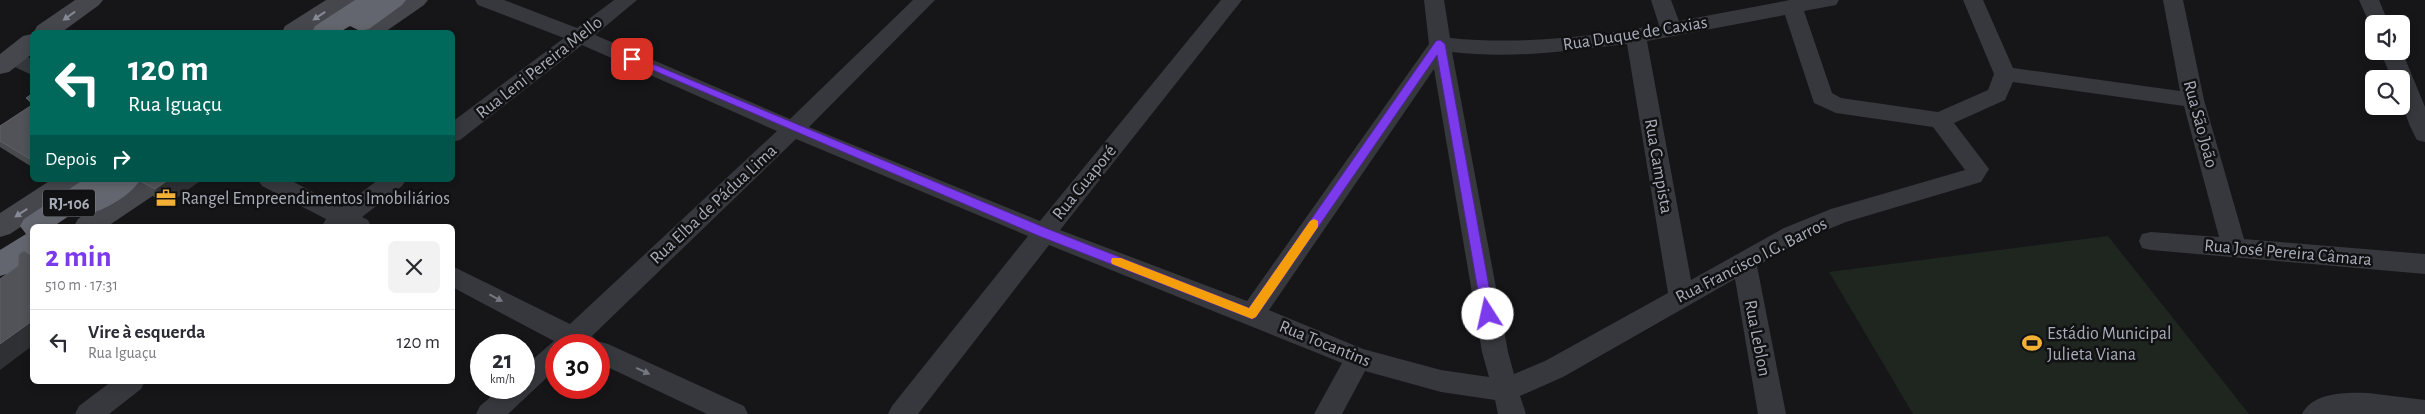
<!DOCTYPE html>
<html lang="pt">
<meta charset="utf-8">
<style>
:root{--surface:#fff;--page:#f2f2f3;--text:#2b2b33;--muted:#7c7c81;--line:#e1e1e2;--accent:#7c3aed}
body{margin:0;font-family:"Alegreya Sans",sans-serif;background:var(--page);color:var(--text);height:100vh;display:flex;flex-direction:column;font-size:19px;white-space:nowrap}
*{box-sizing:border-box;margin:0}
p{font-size:16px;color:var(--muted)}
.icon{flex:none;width:28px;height:28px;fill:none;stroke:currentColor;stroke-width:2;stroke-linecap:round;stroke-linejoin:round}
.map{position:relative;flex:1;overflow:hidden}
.sheet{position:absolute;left:30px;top:224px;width:425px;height:160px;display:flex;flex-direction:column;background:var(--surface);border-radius:8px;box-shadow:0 2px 8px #0003}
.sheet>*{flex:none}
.guide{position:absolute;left:30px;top:30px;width:425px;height:152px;border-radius:8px;box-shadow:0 2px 8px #0003;background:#00695c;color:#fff;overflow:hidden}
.buttons{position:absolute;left:2365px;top:15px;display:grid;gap:10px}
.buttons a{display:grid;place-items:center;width:45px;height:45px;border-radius:8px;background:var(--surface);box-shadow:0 2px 8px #0003;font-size:25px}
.speed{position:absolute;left:470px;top:334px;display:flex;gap:10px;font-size:25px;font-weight:700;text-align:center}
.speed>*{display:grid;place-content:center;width:65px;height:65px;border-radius:50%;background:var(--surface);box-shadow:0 2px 8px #0003;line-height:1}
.speed small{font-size:12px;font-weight:400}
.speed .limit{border:8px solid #d22;background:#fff;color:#111}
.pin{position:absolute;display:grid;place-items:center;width:42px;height:42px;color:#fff;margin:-21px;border-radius:10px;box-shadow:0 2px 8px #0006}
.me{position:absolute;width:55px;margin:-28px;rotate:350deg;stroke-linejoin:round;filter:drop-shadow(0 0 4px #0008)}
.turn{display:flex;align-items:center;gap:18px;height:105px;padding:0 15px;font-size:22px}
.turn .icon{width:65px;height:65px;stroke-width:2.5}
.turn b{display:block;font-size:35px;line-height:42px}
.then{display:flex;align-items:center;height:48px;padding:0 15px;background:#0003;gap:10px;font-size:19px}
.round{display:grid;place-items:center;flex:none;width:52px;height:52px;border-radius:8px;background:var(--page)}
.head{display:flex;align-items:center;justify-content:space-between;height:85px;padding:0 15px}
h1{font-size:30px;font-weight:700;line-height:38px;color:var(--accent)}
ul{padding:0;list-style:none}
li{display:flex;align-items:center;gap:15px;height:65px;padding:0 15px;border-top:1px solid var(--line)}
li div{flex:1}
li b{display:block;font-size:19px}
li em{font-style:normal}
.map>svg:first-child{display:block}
.green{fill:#1e261f}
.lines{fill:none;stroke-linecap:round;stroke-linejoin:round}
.street{fill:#37383d;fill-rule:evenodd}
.secondary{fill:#45474d;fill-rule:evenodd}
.highway{fill:#63666e;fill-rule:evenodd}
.wall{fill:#47494d}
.shaded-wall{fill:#2f3033}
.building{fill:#525359;stroke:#5f6168}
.oneway{fill:#858993}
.oneway2{fill:#757881}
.route{fill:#7c3aed;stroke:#51269a}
.slow{fill:#f59e0b}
.labels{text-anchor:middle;stroke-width:5;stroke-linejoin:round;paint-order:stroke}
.shield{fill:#111113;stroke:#7b7e86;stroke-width:1}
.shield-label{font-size:16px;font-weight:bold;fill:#a8adb8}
.street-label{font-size:18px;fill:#a8adb8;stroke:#111113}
.poi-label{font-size:18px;fill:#a8adb8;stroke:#111113;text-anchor:start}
</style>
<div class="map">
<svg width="2425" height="414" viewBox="0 0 2425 414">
<rect width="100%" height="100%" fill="#161618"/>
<path class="green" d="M2108,236l141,178h-336l-84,-142z"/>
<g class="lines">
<path class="street" d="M475,0h29l73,28 37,-28h23l-42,35 195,84 123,-119h22l-126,127 231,94 181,-221h21l-182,230 187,71 182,-257 -5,-44h20l6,38c69,7 140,-1 209,-13l-8,-25h20l8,21 111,-21h49l-3,5 -32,6 28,82 9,5 97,14 50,-22 6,-16 -31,-74h20l30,68 167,23 -17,-91h20l21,100 40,139 181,15v20l-274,-24 -9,-2 -3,-7 3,-7 9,-2 68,5 -35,-131 -171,-24 -8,18 -51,23 35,46 -8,13 -135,40 -44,18 -45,26 29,148h-28l-23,-135 -172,98 -43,19 6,18h-28l-3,-14 -54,-8 -76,-21 -23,43h-28l28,-51 -293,-118 -131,169h-30l4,-8 136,-170 -232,-97 -204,197 5,5 11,3 136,62 4,8h-41l-108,-51v-18h-43v24l-48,45h-32l4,-8 21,-18h23v-21l30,-26 -102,-54v-21l118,58 207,-193 -195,-86 -122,95 -8,2v-20l112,-84 -86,-33zM1785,15l29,88 22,10 97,14 32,43 -134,39 -47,19 -93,52 -44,-239zM1627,44l41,249 -123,68 -31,13 -6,-22 -56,-300c59,7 116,-1 175,-8zM1434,69l48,283 7,25 -48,-7 -78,-21 -94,-39z
M2359,0h20l10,24h-15v5h-2z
M12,50l20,9v16l-28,-13 -3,-5 3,-5z
M2380,51h22l23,56v35l-8,-2c-12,-22 -16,-37 -16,-61h-9z
M258,180h32l52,27 36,-27h28l-4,6 -40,31 6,3 3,6h-49l4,-7 -64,-33z
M112,381h33l-4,8 -32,25h-34l4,-8z
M2368,393l57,7v14h-123c11,-22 45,-22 66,-21z"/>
<path class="secondary" d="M75,0h28l-4,5 -37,27h-28l3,-6z
M326,0h29l-4,5 -41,27h-28l3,-6z
M400,0h28l-4,5 -39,27h-28l3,-6z
M32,34v20l-23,18 -9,2v-20l23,-18z
M51,180h34l-4,7 -71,47 -10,3v-24z
M136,180h34l-4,7 -58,39h-34l4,-7z"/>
<path class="highway" d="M355,0h51l-4,5 -33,24 -9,2 -10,-5 -10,6h-28l3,-6z
M83,180h57c-9,15 -32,28 -48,33l-11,-5 -27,18h-22v31l-22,16 -10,3v-26l26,-16 -6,-8 4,-7z"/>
</g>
<path class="wall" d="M32,94v11l-6,-7z
M32,105v62l-32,-20v-21z
M145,180h56l-33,24 -14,-7 -12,-15z"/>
<path class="shaded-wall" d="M168,180h33l-33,24 -13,-15z
M32,321v25l-32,24v-26z"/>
<path class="building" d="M32,94v8l-6,-4z
M32,105v55l-32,-19v-15z
M145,180h23l-13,9 -13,-7z
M24,251l8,5v65l-32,23v-65l18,-13 1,-12z"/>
<defs><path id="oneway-solid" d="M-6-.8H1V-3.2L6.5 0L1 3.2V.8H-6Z" transform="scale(1.25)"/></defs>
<g class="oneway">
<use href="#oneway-solid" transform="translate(69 16) rotate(144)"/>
<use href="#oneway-solid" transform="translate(319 16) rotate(146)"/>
<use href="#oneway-solid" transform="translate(21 213) rotate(147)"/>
</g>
<g class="oneway2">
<use href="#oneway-solid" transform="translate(496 298) rotate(28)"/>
<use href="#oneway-solid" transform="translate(643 371) rotate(25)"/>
</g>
<path class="route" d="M1440,40l5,4 49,270 -6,4 -6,-4 -45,-259 -181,262 -4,2 -213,-83 -412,-177 5,-3 4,1 412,172 201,79 187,-267z"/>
<path class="slow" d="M1314,219l4,2v6l-62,90 -4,2 -140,-55 -1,-3 1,-3h9l128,50 61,-87z"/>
<defs>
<symbol id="office-bare" viewBox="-9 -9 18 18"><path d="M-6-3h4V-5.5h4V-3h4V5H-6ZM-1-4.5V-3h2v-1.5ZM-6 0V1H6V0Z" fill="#f2b134" stroke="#111113" stroke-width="2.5" paint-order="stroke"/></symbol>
<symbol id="stadium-bare" viewBox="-9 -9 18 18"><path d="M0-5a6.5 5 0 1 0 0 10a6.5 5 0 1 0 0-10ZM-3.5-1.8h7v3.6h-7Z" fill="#f2b134" stroke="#111113" stroke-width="2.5" paint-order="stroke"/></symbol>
</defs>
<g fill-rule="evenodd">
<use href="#office-bare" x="152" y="184" width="28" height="28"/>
<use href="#stadium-bare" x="2018" y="329" width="28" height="28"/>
</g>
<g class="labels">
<rect class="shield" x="43" y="189.5" width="52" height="27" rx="4"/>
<g class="shield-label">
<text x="69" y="209">RJ-106</text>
</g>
<g class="street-label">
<text transform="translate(1635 33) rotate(-9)" y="6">Rua Duque de Caxias</text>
<text transform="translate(539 67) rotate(-38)" y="6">Rua Leni Pereira Mello</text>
<text transform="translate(2201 124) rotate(75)" y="6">Rua São João</text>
<text transform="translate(1659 166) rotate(80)" y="6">Rua Campista</text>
<text transform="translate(1084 182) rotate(-51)" y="6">Rua Guaporé</text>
<text transform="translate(713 204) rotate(-43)" y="6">Rua Elba de Pádua Lima</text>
<text transform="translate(2288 252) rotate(5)" y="6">Rua José Pereira Câmara</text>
<text transform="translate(1751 260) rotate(-27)" y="6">Rua Francisco I.G. Barros</text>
<text transform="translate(1758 338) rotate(79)" y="6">Rua Leblon</text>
<text transform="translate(1325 343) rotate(22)" y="6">Rua Tocantins</text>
</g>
<g class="poi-label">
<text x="181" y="204">Rangel Empreendimentos Imobiliários</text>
<text x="2047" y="339">Estádio Municipal<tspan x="2047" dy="21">Julieta Viana</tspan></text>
</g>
</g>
</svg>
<div class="buttons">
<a><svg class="icon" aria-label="sound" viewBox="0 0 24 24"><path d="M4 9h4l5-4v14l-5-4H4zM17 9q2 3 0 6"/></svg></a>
<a><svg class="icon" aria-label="search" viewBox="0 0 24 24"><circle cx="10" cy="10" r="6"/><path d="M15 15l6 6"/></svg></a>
</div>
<div class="speed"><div>21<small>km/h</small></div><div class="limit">30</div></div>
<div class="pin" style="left:632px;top:59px;background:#d93025"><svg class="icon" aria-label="arrive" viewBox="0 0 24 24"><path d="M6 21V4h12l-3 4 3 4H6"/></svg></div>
<svg class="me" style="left:1488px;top:314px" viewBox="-20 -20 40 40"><circle r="19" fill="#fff"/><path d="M0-13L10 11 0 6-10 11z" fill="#7c3aed"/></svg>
<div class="guide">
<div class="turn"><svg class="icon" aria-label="left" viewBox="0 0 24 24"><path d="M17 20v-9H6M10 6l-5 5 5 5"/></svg><div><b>120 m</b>Rua Iguaçu</div></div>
<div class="then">Depois<svg class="icon" aria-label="right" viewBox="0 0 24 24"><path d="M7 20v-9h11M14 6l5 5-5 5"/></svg></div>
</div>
<section class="sheet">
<div class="head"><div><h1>2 min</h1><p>510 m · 17:31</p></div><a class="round"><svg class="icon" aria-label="close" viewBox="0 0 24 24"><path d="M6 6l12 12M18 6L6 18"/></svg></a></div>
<ul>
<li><svg class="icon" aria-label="left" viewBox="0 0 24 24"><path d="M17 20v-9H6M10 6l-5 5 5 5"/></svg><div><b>Vire à esquerda</b><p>Rua Iguaçu</p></div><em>120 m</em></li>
</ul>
</section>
</div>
